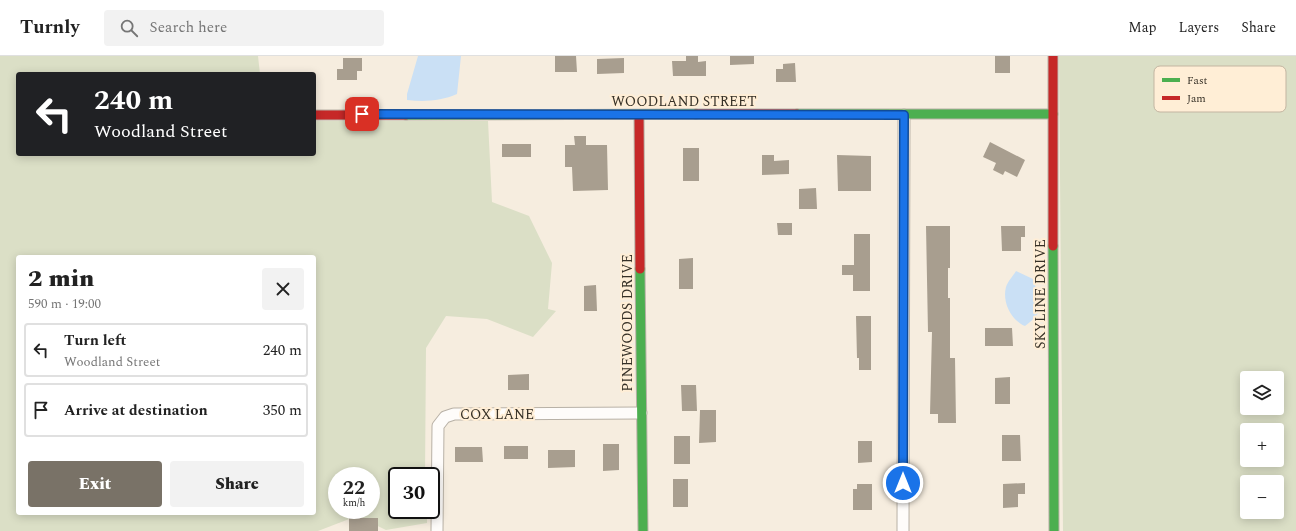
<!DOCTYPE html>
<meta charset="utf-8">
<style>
:root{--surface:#fff;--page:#f2f2f2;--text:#222;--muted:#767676;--line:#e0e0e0;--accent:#797267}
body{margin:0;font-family:Spectral,serif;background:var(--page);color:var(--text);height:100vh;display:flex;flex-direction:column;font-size:15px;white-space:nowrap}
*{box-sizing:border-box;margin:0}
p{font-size:13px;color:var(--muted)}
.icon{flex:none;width:22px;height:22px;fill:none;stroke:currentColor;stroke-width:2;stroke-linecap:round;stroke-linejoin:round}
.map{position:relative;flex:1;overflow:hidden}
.sheet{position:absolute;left:16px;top:199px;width:300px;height:260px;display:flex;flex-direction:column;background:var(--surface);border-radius:4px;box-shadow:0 2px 10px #0003}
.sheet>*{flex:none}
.top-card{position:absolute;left:16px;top:16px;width:300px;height:84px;border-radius:4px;box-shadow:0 2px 10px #0003;background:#202124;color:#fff;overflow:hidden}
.tools{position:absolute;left:1240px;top:315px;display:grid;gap:8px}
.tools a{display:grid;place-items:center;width:44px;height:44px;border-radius:4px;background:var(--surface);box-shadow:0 2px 10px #0003;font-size:20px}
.speed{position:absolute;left:328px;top:411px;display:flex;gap:8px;font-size:20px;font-weight:700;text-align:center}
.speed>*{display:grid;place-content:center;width:52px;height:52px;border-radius:50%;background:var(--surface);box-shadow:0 2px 10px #0003;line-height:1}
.speed small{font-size:10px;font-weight:400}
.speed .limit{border:2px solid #111;border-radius:6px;background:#fff;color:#111}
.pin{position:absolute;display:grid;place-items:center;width:34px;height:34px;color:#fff;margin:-17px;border-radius:8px;box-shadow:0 2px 6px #0006}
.me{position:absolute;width:44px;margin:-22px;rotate:0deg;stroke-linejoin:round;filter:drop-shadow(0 0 3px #0008)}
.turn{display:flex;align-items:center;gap:14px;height:84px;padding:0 12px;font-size:18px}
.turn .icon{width:52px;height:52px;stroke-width:2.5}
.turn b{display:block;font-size:28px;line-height:34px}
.round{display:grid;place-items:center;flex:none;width:42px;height:42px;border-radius:4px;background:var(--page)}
.head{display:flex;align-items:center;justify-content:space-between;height:68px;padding:0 12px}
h1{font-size:24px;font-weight:800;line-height:30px}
.action{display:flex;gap:8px;margin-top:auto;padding:8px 12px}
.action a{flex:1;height:46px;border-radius:4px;background:var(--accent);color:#fff;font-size:16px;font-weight:800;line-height:46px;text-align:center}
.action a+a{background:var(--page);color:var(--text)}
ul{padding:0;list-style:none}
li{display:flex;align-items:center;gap:12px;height:54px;margin:0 8px 6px;padding:0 4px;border:2px solid var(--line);border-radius:4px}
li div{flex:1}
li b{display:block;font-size:15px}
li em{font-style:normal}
header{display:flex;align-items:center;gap:24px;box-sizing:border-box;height:56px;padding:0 20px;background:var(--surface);border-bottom:1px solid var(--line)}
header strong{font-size:19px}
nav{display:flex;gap:22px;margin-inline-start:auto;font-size:14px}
.search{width:280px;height:36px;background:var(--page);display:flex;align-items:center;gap:10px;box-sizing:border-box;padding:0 14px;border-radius:4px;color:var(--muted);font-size:15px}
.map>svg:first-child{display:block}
.green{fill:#dbdfc6;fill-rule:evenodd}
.water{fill:#cae0f5}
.building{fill:#a89e8f}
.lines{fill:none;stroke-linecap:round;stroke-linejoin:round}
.street-casing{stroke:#b8b1a6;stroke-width:13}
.fast-casing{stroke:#b8b1a6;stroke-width:11}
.jam-casing{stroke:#b8b1a6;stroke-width:11}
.street{stroke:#fefcfa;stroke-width:11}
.fast{stroke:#4caf50;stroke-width:9}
.jam{stroke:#c62828;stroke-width:9}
.route-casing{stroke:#114b97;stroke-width:10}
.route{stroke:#1a73e8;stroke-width:7}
.labels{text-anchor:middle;stroke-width:4;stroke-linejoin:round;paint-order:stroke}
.street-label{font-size:14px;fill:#363026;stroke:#ffeed6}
.key{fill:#ffeed6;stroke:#c3b5a1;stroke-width:1}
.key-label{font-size:11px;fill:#363026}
</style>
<header>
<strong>Turnly</strong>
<div class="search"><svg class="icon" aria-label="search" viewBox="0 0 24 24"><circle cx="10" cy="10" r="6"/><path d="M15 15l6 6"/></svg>Search here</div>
<nav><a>Map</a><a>Layers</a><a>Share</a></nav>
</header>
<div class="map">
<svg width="1296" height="475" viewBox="0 0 1296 475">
<rect width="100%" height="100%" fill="#f6eddf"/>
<path class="green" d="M0,0h258l2,18h-242v80h296v-33h174l4,81 37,14 23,47 -4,46 8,2 -23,26 -46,-18 -41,-3 -20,32 -1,128h-28v34h30v13l-41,7 -29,-14 -39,15h-318zM18,201h296v256h-296zM337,420h34v34h-34z
M1059,0h237v475h-233zM1247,322h30v30h-30zM1247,374h30v30h-30zM1247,426h30v30h-30z"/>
<path class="water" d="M418,0h43l-4,38c-16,7 -32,8 -50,6v-6z
M1016,215l17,8c7,23 14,31 -8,47 -14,-6 -23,-24 -19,-39 2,-6 7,-11 10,-16z"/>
<path class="building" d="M555,0h21l1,16h-22z
M686,0h12v6l8,-1v15h-33l-1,-15h14z
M730,0h24v8l-24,1z
M995,0h15v17h-15z
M343,2h19v13h-5v9h-20v-11h6z
M624,2v15l-27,1v-15z
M795,7l1,19h-20v-13h7v-5z
M574,80h12v9h21l1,45 -35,1 -1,-24h-7v-22h10z
M990,86l35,18 -8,17 -12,-6 -2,4 -10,-5 3,-7 -13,-6z
M502,88h29v13h-29z
M683,92h16v33h-16z
M762,99h12v6l15,-1v14l-27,1z
M837,99l34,1v35h-33z
M816,132l1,21h-18v-20z
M777,167h15v12h-14z
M926,170h24v42h-2v30h2v60h5l1,65h-18v-9h-8l2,-82h-4z
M1001,170h24v11h-4v14h-19z
M854,178h16v57h-17v-16h-11v-10h12z
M693,202v31h-14v-30z
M596,229l1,26h-13v-25z
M856,260h15v54h-12v-12h-2z
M985,272h27l1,18h-28z
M529,318v16h-21v-15z
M1010,321v27h-15v-26z
M681,329h15l1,26h-15z
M700,354h16v32l-17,1z
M1002,379h18l1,26h-19z
M674,380h16v28h-16z
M858,385h14v21l-14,1z
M603,388h16v26l-16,1z
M504,390h24v13h-24z
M455,391h27l1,15h-28z
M548,394h27v17l-27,1z
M673,423h15v28h-15z
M1025,427v11h-7v13l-15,1v-24z
M857,428h15v26h-19v-21h4z
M349,462h29v13h-29z"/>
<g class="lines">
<defs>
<path id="street" d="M437,475l1,-105 7,-9 9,-3 187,-1
M903,475l1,-416"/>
<path id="fast" d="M797,58h256
M406,59l290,-1
M1053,190l1,285
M640,213l3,262"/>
<path id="jam" d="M1053,0v190
M696,58h101
M314,59h92
M639,59l1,154"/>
</defs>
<use href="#street" class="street-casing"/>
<use href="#fast" class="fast-casing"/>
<use href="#jam" class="jam-casing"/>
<use href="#street" class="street"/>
<use href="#fast" class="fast"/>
<use href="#jam" class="jam"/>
</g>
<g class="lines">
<defs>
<path id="route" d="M362,58l542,1 -1,368"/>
</defs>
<use href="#route" class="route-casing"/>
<use href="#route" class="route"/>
</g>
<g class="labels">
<g class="street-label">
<text x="684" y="50">WOODLAND STREET</text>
<text transform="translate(1040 238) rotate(-90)" y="5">SKYLINE DRIVE</text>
<text transform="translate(627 267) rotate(-90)" y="5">PINEWOODS DRIVE</text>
<text x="497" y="363">COX LANE</text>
</g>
</g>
<rect x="1154" y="10" width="132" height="46" rx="6" class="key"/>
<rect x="1162" y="22" width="18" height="4" fill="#4caf50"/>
<rect x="1162" y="40" width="18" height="4" fill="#c62828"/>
<g class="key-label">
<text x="1187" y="28">Fast</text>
<text x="1187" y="46">Jam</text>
</g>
</svg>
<div class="tools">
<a><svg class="icon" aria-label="layers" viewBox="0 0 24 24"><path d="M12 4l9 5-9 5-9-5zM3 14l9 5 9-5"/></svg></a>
<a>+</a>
<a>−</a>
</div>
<div class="speed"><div>22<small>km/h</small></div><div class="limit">30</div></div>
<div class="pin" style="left:362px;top:58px;background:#d93025"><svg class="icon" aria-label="arrive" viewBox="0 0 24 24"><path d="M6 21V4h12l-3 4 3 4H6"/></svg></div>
<svg class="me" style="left:903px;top:427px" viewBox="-20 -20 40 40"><circle r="17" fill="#1a73e8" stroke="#fff" stroke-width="3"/><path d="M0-11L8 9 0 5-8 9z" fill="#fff"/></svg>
<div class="top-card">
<div class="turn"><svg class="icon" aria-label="left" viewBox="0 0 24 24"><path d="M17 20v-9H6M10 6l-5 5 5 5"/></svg><div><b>240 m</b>Woodland Street</div></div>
</div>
<section class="sheet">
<div class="head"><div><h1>2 min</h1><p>590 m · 19:00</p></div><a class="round"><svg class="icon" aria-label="close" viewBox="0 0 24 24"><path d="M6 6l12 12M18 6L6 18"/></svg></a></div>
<ul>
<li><svg class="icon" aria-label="left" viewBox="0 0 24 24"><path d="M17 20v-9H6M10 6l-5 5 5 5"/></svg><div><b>Turn left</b><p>Woodland Street</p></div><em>240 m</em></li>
<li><svg class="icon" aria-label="arrive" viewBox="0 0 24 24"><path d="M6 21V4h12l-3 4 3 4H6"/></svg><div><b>Arrive at destination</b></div><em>350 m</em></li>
</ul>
<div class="action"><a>Exit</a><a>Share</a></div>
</section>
</div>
